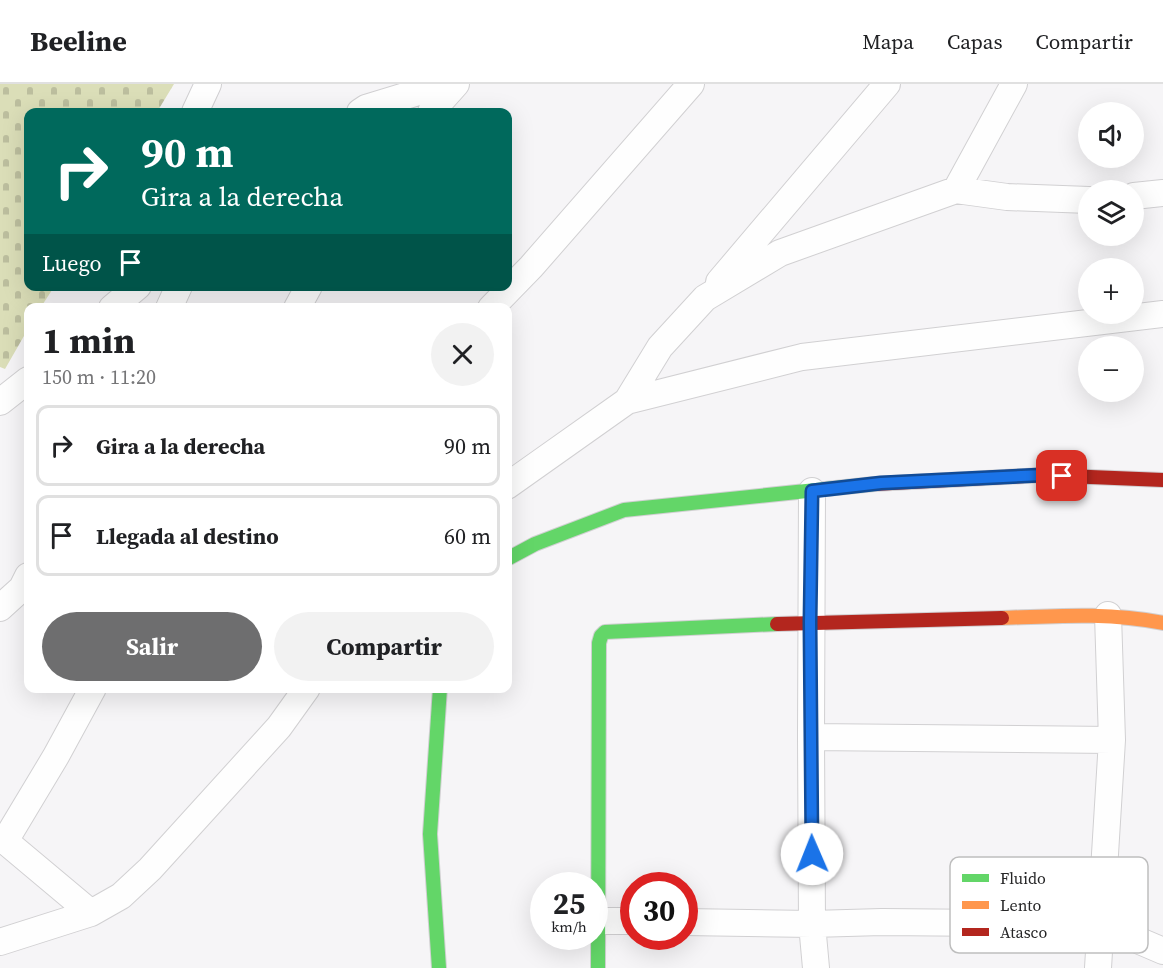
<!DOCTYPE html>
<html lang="es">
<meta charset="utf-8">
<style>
:root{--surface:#fff;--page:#f2f2f2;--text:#202124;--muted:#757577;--line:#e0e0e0;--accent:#6e6e6f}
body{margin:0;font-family:"Source Serif 4",serif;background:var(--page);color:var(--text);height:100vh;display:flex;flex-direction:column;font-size:22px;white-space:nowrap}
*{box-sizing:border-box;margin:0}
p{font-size:20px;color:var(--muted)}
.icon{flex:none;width:33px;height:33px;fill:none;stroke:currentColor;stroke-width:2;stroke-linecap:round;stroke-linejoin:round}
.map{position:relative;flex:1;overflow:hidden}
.drawer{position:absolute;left:24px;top:219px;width:488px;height:390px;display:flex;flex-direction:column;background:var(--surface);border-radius:12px;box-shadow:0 6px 24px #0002}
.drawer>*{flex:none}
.hud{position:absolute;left:24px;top:24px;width:488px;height:183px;border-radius:12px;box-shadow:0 6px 24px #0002;background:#00695c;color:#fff;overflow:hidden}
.tools{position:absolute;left:1078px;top:18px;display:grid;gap:12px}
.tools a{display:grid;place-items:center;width:66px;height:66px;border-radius:50%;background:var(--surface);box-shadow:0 6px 24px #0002;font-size:30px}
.speed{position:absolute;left:530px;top:788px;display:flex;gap:12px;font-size:30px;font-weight:700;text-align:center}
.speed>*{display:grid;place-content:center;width:78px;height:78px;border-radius:50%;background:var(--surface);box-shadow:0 6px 24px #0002;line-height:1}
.speed small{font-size:15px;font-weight:400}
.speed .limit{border:9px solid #d22;background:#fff;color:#111}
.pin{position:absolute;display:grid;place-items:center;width:51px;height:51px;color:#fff;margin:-26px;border-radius:12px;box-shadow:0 3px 9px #0006}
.me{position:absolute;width:66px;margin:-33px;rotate:359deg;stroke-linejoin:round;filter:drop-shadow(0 0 4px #0008)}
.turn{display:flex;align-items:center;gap:21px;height:126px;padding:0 18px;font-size:27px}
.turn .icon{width:78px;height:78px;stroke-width:2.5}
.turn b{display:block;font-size:42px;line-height:51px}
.then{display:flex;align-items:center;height:57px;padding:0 18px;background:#0003;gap:12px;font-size:22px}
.round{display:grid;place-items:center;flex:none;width:63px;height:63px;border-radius:32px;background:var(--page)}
.head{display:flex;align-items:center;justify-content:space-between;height:102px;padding:0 18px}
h1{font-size:36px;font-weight:700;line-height:45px}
.cta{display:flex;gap:12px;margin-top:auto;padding:12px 18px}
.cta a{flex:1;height:69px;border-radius:36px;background:var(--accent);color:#fff;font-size:24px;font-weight:700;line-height:69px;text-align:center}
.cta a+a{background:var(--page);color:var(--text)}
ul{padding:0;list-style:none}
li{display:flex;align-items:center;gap:18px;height:81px;margin:0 12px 9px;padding:0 6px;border:3px solid var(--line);border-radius:12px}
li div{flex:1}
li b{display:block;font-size:22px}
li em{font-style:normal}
header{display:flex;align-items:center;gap:36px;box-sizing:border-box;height:84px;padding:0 30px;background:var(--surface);border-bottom:2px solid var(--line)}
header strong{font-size:28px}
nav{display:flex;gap:33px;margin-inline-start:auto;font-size:21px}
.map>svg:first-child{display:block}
.cemetery{fill:url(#cemetery-stones)}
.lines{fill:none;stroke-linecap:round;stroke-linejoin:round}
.street-casing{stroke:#d1d0d2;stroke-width:28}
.fast-casing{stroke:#d1d0d2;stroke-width:16}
.slow-casing{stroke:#d1d0d2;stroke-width:16}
.jam-casing{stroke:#d1d0d2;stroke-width:16}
.street{stroke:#fefefe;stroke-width:26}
.fast{stroke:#63d668;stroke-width:14}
.slow{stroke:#ff974d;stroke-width:14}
.jam{stroke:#b3261e;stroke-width:14}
.route-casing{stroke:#114b97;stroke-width:15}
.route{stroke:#1a73e8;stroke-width:10}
.key{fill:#fff;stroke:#bebebe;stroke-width:1.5}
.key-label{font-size:16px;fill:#252526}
</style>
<header>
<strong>Beeline</strong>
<nav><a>Mapa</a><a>Capas</a><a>Compartir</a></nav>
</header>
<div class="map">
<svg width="1163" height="884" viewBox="0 0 1163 884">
<defs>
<pattern id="cemetery-stones" width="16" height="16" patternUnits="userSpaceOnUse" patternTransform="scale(1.5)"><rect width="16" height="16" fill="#dbdeb8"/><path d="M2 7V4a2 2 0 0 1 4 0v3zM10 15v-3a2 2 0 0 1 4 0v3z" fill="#bcbe9e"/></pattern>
</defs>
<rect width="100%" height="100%" fill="#f6f5f7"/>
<path class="cemetery" d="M0,0h174l-17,28h-129v174l26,1 -13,20 -13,1v21l-23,40 -5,-2z"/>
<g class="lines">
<defs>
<path id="street" d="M195,28l13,-28
M360,28l6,-4 78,-24
M431,28l25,-28
M956,106l58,-106
M1134,112l29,-3
M719,198l168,-198
M112,224l26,-22
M169,224l10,-22
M297,224l12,-22
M491,224l40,-41 160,-183
M627,317l33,-54 45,-49 75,-45 176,-63 51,7 82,3
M0,318l28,-22
M507,402l120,-85 175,-44 361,-43
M812,407l-1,246 1,187 4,44
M0,524l22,-20 6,-12
M811,653l301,3
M0,757h5l86,72
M5,757l51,-85 37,-68
M600,837h33
M684,838l128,2 70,-2 218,2 63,27
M0,858l91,-29 30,-17 29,-27 129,-142 28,-39
M1098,884l14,-228 -4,-125"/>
<path id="fast" d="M507,475l28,-15 89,-34 250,-26
M439,884l-9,-134 10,-146
M598,884l1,-325 2,-7 4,-4 172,-8"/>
<path id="slow" d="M1002,534c54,-2 107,-6 161,5"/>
<path id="jam" d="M874,400l168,-9 121,5
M777,540l225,-6"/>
</defs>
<use href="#street" class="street-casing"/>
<use href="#fast" class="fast-casing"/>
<use href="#slow" class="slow-casing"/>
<use href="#jam" class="jam-casing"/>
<use href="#street" class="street"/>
<use href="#fast" class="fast"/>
<use href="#slow" class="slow"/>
<use href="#jam" class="jam"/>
</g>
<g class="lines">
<defs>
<path id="route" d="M812,770l-2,-231 2,-132 69,-8 161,-8 20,1"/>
</defs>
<use href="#route" class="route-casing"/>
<use href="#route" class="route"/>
</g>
<rect x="950" y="773" width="198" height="96" rx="9" class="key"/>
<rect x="962" y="790" width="27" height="8" fill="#63d668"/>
<rect x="962" y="817" width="27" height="8" fill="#ff974d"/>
<rect x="962" y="844" width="27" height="8" fill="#b3261e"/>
<g class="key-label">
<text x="1000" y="800">Fluido</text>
<text x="1000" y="827">Lento</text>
<text x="1000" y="854">Atasco</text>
</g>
</svg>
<div class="tools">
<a><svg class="icon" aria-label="sound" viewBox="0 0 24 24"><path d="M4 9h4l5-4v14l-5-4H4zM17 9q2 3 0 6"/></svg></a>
<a><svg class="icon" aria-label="layers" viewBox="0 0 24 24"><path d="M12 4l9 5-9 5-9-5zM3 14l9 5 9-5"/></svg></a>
<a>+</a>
<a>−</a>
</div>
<div class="speed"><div>25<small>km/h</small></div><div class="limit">30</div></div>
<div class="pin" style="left:1062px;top:392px;background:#d93025"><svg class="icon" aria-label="arrive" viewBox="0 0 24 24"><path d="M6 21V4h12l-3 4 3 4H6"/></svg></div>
<svg class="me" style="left:812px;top:770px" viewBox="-20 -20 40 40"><circle r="19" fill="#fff"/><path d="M0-13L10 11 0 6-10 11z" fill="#1a73e8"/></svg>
<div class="hud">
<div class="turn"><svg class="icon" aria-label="right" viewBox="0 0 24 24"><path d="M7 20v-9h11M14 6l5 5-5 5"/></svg><div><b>90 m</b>Gira a la derecha</div></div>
<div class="then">Luego<svg class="icon" aria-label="arrive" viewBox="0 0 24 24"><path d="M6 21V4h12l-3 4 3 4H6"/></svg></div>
</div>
<section class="drawer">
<div class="head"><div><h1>1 min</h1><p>150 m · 11:20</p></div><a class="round"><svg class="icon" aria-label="close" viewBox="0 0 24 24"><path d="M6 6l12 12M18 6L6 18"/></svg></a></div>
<ul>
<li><svg class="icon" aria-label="right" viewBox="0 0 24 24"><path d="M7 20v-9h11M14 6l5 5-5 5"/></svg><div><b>Gira a la derecha</b></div><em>90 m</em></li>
<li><svg class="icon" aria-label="arrive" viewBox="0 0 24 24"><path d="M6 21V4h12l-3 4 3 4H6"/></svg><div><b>Llegada al destino</b></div><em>60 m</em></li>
</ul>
<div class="cta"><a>Salir</a><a>Compartir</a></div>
</section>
</div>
